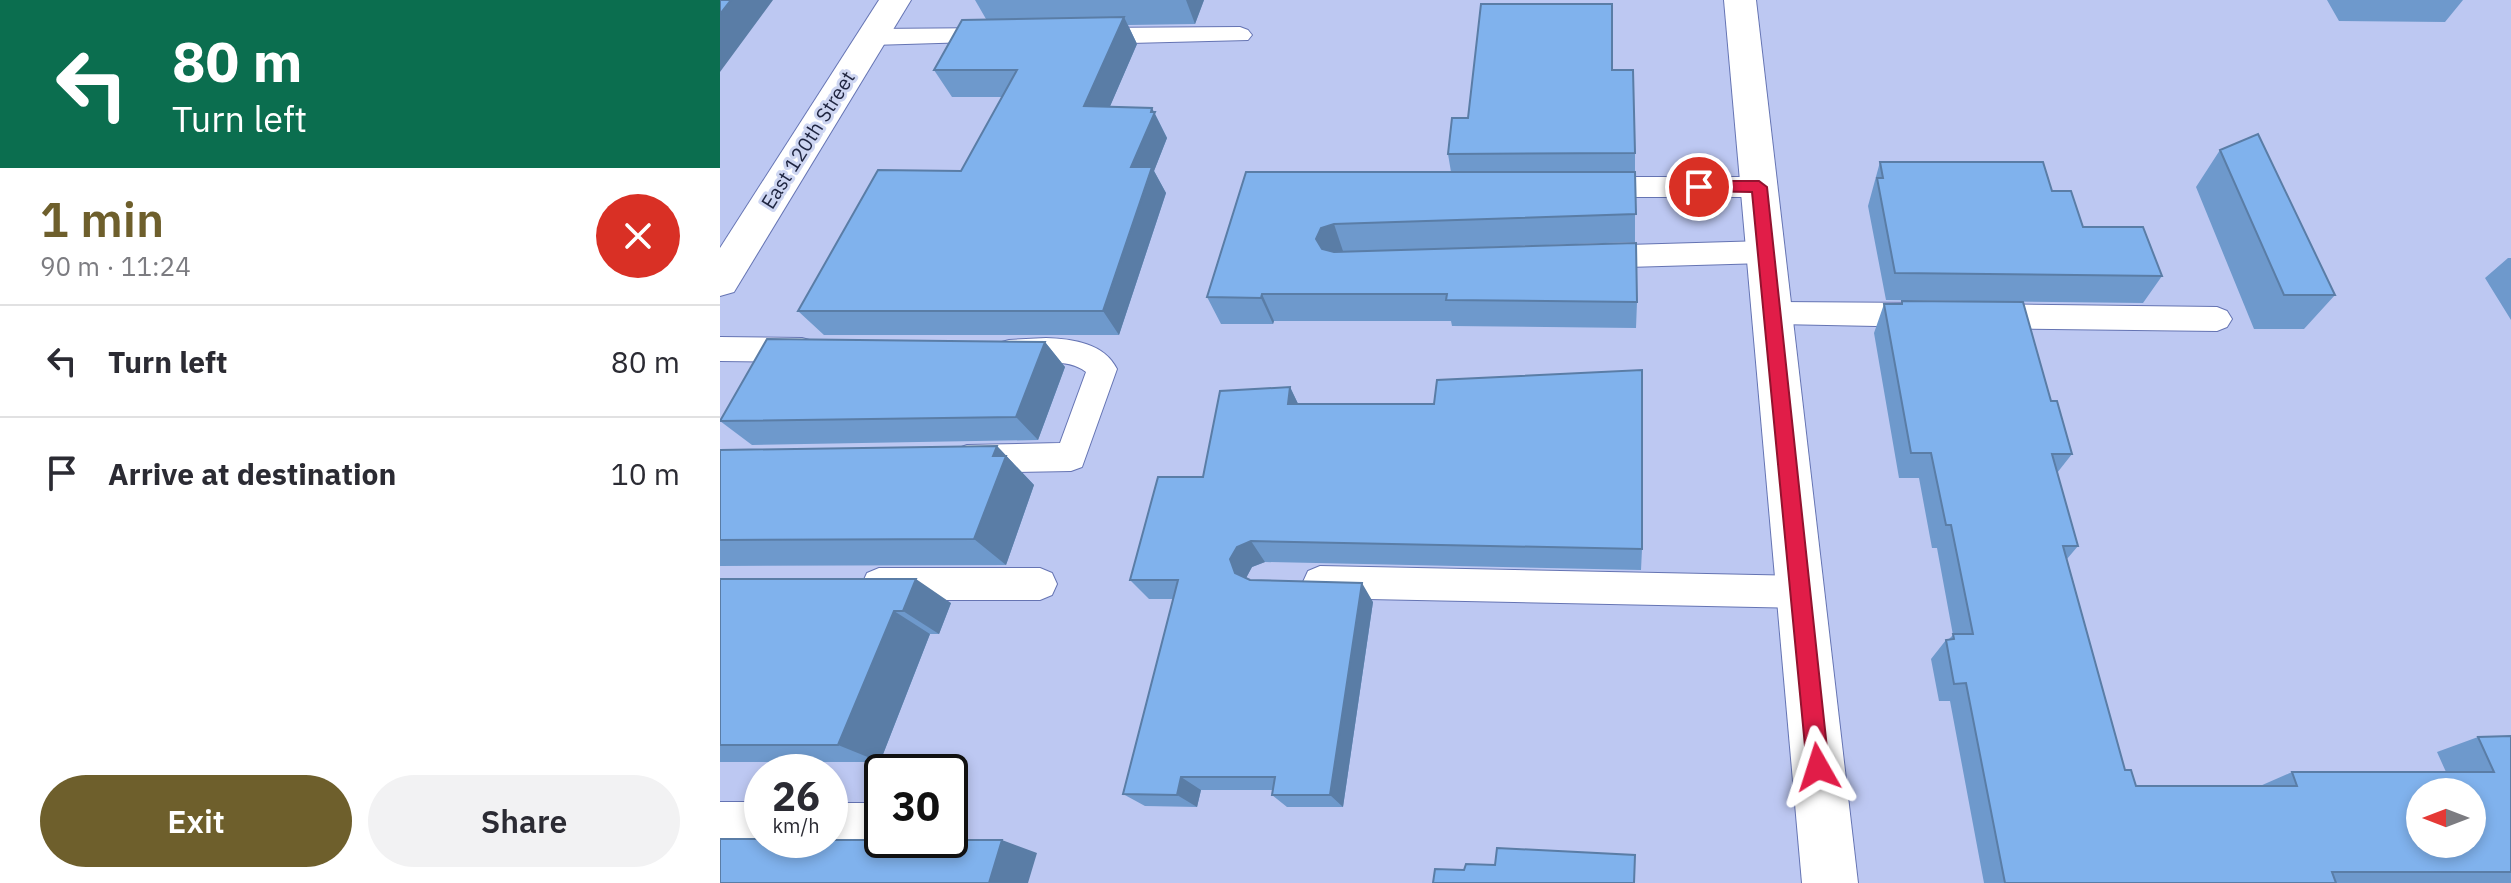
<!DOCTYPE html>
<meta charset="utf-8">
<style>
:root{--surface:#fff;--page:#f2f2f3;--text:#2b2b33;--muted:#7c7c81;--line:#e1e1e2;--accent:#6e5f2c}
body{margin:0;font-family:"IBM Plex Sans",sans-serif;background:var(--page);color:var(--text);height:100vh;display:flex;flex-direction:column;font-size:30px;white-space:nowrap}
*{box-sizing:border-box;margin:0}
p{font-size:26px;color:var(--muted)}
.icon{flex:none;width:44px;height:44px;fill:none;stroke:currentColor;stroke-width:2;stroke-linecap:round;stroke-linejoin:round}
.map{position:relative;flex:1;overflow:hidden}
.panel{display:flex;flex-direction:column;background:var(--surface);width:720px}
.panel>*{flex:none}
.banner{background:#0b6e4f;color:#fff;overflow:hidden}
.needle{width:52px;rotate:270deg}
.fabs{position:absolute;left:1686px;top:778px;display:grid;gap:16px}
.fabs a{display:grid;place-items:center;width:80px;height:80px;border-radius:50%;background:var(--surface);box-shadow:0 4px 12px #0003;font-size:40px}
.speed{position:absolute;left:24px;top:754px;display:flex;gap:16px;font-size:40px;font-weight:700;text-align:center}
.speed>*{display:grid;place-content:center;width:104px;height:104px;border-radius:50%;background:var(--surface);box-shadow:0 4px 12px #0003;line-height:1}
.speed small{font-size:20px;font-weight:400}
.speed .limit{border:4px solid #111;border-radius:12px;background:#fff;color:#111}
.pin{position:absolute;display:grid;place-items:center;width:68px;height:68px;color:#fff;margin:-34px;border:4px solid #fff;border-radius:50%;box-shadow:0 2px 8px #0007}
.me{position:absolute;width:88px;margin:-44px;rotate:354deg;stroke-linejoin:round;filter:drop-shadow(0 0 6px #0008)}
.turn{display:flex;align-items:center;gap:28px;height:168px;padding:0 40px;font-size:36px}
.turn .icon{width:104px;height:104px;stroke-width:2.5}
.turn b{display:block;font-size:56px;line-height:68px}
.round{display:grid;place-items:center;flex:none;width:84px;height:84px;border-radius:42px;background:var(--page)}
.summary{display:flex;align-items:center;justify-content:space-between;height:136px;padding:0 40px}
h1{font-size:48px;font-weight:600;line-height:60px;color:var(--accent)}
.action{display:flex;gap:16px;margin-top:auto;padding:16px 40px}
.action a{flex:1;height:92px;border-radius:48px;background:var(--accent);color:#fff;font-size:32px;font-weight:600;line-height:92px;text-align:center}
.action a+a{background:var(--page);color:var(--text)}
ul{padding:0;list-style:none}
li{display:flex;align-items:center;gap:24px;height:112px;padding:0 40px;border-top:2px solid var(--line)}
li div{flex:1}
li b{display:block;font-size:30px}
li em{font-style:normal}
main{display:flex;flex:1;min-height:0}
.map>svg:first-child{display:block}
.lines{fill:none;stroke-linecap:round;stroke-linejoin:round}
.lane-casing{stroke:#6574b3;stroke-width:2}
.street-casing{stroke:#6574b3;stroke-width:2}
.secondary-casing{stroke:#6574b3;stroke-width:2}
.lane{fill:#fff;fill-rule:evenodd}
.street{fill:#fff;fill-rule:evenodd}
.secondary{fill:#fff;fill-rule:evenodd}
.wall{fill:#6e99cc}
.shaded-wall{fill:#5a7da6}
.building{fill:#80b2ed;stroke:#5a7da6;stroke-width:2;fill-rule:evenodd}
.route{fill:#e11d48;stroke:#92132f;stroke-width:2}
.labels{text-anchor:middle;stroke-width:6;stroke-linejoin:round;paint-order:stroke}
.street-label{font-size:20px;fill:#1f2540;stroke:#ced6f2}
</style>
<main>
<section class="panel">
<div class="banner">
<div class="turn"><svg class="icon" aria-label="left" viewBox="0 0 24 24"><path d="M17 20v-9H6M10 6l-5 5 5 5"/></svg><div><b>80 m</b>Turn left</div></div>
</div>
<div class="summary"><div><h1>1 min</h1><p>90 m · 11:24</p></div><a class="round" style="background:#d93025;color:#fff"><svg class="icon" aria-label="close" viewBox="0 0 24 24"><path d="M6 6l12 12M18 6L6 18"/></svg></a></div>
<ul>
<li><svg class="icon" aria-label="left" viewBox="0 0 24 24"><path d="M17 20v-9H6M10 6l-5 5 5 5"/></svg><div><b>Turn left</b></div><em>80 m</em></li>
<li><svg class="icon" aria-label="arrive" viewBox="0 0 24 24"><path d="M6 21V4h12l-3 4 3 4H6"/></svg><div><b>Arrive at destination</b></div><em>10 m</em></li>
</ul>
<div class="action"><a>Exit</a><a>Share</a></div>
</section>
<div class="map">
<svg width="1791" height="883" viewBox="0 0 1791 883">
<rect width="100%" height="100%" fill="#bdc8f2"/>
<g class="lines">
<defs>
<path id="lane" d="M520,27l8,3 4,5 -4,5 -157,4 -8,-3 -4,-5 4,-5 8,-3z
M277,28l8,3 4,5 -4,5 -133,4 -8,-3 -4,-5 4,-5 8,-3z
M874,177h165l10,3 3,7 -3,7 -10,3h-165l-10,-3 -3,-7 3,-7z
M1045,241l10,4 4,7 -4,7 -10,4 -172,5 -10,-3 -4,-8 4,-8 10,-3z
M1052,302l153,1 10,4 5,8 -5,8 -10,4 -153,-3 -10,-3 -5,-8 5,-8z
M1263,304l234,3 10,4 5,8 -5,8 -10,4 -234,-3 -10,-4 -5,-8 5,-8z
M0,337l82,1 11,3 4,9 -4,9 -11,3 -82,-1z
M326,338c27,1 58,5 71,31l-35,98 -11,4 -104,2 -11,-4 -5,-10 5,-10 11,-4 93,-2 26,-71c-25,-19 -60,-2 -88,-11l-4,-9 4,-9 11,-3z
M600,566l480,10 12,5 6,11 -6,11 -12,5 -480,-10 -12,-5 -5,-11 5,-11z
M159,568h161l12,5 5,11 -5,11 -12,5h-161l-12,-5 -5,-11 5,-11z
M0,802h42v38h4l-46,2z
M110,803h52v37h7l-7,3h-52l-7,-3h7z"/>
<path id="street" d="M1004,0h32l102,883h-56z"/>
<path id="secondary" d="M159,0h32l-177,292 -14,4v-48z"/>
</defs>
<use href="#lane" class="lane-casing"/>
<use href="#street" class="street-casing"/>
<use href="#secondary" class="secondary-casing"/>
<use href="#lane" class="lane"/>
<use href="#street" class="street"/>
<use href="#secondary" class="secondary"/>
</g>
<path class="wall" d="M255,0h229l-9,24 -67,1 9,19 -27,62 44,6 13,26 -13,33 12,22 -47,142h-295l-26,-24 163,-140 41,-74h-50l-18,-27 52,-51z
M1607,0h136l-18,22 -106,-1z
M892,70l23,83v89l-294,10 296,50 -1,26 -184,-2 -1,-5h-177l-1,3h-52l-14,-27 39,-125h205l-3,-18 20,-36z
M1500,150l115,145 -31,34h-50l-58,-142z
M1160,162l172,29 31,36 79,49 -19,27 -257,-3 -18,-94z
M1788,258h3v62l-26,-42z
M1182,301l149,100 21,53 -15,19 21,73 -11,13 58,211 11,16h124l32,-14h154l-9,-20 41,-15 33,-1v147h-527l-34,-182h-11l-8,-42 15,-19 3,-1 4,-4 -16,-87h-5l-13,-70h-20l-25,-145 10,-29h16z
M325,342l20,25 -27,73 -286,5 -32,-24z
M570,387l8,17 344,145 -1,21 -376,-8 -13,5 -6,11 4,2 123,22 -30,205h-56l-15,-12 1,-5h-72l-4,17 -52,-1 -22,-12 50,-195h-24l-19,-19 73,-103z
M277,446l37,39 -28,80 -286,1v-116z
M0,579l231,24 -12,31h-9l-50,128h-160z"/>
<path class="shaded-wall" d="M11,0h42l-53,72v-58z
M466,0h18l-9,24z
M404,17l13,27 -38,88 -15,-26z
M432,108l15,30 -13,33 12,22 -47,142 -16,-24 28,-144z
M614,224l9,27 -13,5 -4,10 -10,-27 5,-11z
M542,294l12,27 -1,3 -12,-26z
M325,342l20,25 -27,73 -22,-23z
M570,387l12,25 -14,-8z
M277,446l37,39 -28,80 -32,-26 19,-83z
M531,541l14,21 -13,5 -7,13 -10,-7 -5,-14 7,-12z
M196,579l35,24 -12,31 -36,-23z
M642,583l11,19 -30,205 -13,-12z
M174,611l36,23 -50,128 -42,-17z
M461,777l20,13 -4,17 -20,-12z
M282,840l35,13 -9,30h-39z"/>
<path class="building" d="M0,0h11l-11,14z
M761,4h131v66h21l2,83 -187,1 4,-36h16z
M404,17l-40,89 68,2 -1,4h4l-24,55h21l-49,144h-305l80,-141 83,1 56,-101h-83l28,-50z
M1538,134l77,161h-51l-64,-145z
M1160,162h163l9,29h19l12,36h60l19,49 -267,-3 -18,-95h6z
M526,172h389l1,42 -302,10 -13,4 -5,11 6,10 12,3 302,-9 1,59 -191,-2 1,-6h-185l-1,4 -54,-1z
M1182,301l121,1 28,99h6l15,53h-20l26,92h-15l62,224h6l5,16h161l-5,-14h202l-16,-35 33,-1v136h-179l4,11h-331l-39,-200 -12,1 -8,-44 8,-1 -1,-5h20l-22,-109h-5l-15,-72h-20l-27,-149h18zM1700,792h52v52h-52z
M47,339l278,3 -29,75 -296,4z
M922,370v179l-391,-8 -14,6 -7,12 5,14 15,7 112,3 -32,212h-58l3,-18h-94l-4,18 -54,-1 55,-214h-48l28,-103h45l17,-86 70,-4 -2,17h146l3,-24z
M277,446l-4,10h13l-32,83 -254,1v-90z
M0,579h196l-13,32h-9l-56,134h-118z
M0,839h42v1h240l-13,43h-269z
M777,848l138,7 -1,28h-201l2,-14 29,1 2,-6 29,1z"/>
<path class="route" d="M979,181h60l8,6 62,580 -3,7 -8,4 -8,-4 -3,-7 -55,-575 -59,-1v-8z"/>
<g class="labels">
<g class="street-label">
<text transform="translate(88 140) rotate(-58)" y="7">East 120th Street</text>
</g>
</g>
</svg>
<div class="fabs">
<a><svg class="needle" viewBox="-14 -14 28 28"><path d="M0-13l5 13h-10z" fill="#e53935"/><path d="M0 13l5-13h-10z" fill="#7c7c81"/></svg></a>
</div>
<div class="speed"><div>26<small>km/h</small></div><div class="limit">30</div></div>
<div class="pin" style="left:979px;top:187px;background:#d93025"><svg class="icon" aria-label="arrive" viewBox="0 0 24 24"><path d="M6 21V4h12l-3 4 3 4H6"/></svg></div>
<svg class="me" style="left:1098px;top:767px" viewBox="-20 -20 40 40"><path d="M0-17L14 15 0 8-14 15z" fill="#e11d48" stroke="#fff" stroke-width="4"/></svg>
</div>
</main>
